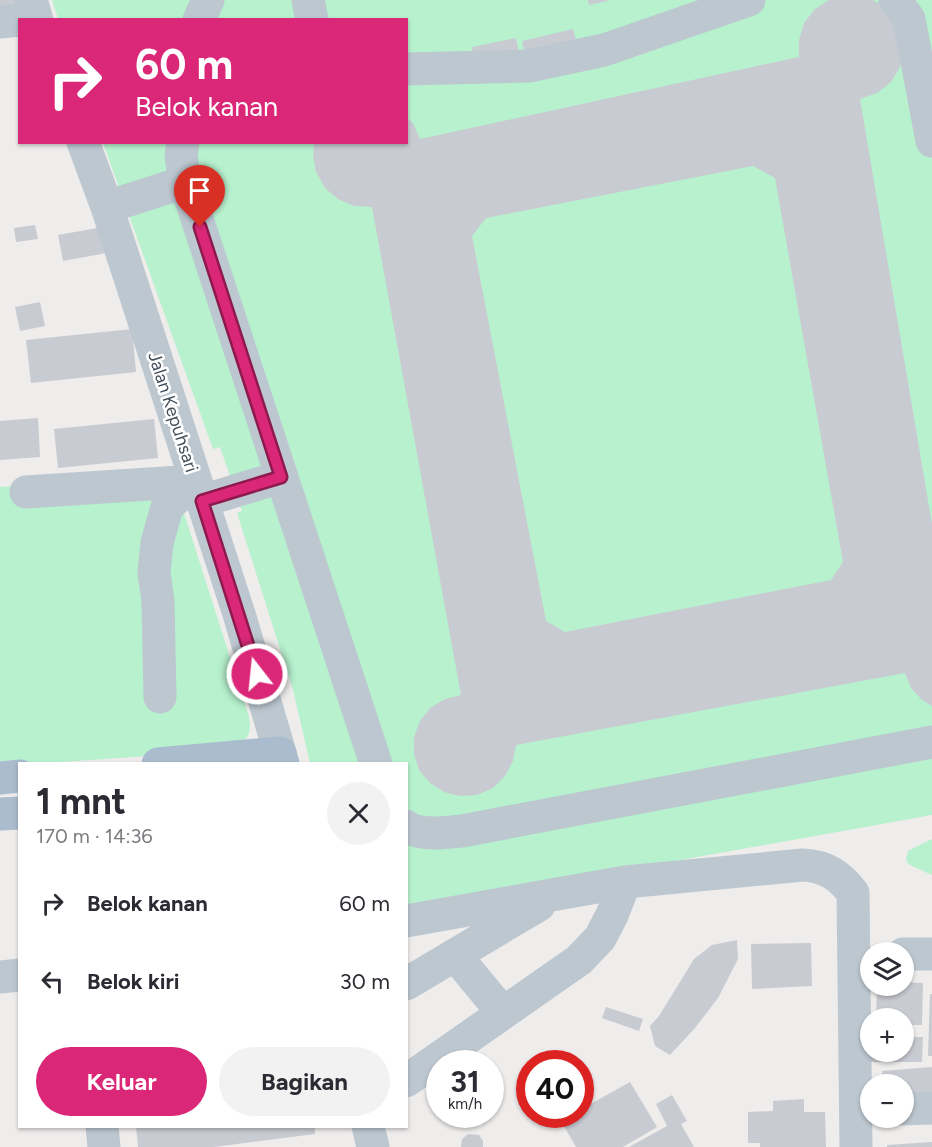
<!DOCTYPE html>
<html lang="id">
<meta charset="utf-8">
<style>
:root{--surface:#fff;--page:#f2f2f3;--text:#2b2b33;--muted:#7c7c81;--accent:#db2777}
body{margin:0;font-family:Figtree,sans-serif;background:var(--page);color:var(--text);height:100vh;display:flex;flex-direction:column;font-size:22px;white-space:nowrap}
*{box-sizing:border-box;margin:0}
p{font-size:20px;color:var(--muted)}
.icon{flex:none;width:33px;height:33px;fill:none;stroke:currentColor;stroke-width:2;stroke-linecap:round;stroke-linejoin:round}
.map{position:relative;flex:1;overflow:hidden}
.panel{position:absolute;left:18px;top:762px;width:390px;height:366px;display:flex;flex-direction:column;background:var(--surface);border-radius:0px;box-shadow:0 2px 4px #0004}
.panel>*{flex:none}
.guide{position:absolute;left:18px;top:18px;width:390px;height:126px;border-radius:0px;box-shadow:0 2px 4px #0004;background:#db2777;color:#fff;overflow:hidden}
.buttons{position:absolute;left:860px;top:942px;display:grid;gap:12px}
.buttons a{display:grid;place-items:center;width:54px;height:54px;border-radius:50%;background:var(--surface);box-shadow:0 2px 4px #0004;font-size:30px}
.speed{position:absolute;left:426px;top:1050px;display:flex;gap:12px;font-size:30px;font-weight:700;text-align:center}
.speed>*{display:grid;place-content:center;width:78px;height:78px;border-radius:50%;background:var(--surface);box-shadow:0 2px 4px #0004;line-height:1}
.speed small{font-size:15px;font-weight:400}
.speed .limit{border:9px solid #d22;background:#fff;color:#111}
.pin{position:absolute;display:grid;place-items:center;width:51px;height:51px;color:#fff;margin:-62px -26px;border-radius:50% 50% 50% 0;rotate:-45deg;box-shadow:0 0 6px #0007}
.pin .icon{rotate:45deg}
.me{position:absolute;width:66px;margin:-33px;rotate:344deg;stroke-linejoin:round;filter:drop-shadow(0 0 4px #0008)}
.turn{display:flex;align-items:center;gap:21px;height:126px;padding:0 18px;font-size:27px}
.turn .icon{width:78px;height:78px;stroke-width:2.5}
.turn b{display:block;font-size:42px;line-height:51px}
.round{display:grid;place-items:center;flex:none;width:63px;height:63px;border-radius:32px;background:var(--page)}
.headline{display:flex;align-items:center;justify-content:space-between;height:102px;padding:0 18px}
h1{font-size:36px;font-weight:700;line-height:45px}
.button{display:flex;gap:12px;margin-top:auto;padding:12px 18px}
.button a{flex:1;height:69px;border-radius:36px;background:var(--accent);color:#fff;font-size:24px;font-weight:700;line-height:69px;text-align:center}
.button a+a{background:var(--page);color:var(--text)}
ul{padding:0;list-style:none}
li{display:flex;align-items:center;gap:18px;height:78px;padding:0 18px}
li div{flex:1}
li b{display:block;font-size:22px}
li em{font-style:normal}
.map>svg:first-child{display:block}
.green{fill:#b7f1ce}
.building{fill:#c9cbd2;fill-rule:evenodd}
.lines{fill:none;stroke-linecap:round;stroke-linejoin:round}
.minor{stroke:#bcc7d0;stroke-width:33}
.major{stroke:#aabcce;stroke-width:33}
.route-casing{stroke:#8e194d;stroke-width:15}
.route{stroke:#db2777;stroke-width:10}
.labels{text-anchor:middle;stroke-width:5;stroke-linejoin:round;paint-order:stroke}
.street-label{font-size:18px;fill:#44505b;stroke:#fff}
</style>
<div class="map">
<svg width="932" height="1147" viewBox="0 0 932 1147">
<rect width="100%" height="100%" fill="#efecec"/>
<path class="green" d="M52,0h880v815l-525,94 -1,-145 -96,-1 -17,-73 -56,-177 5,-2 -22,-64 -7,2 -110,-306 303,-1v-122l-348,-1z
M169,473l7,15 73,229c4,23 -6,25 -24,34l-181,12 -24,1 -20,3v-280z
M932,839v36l-24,-11 -2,-5 2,-8z"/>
<path class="building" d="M0,0h19l2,8 -21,6z
M588,0h19v1l-18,4z
M829,0h43l9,4 13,12 10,34 -4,17 -9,15 -14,11 -17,6 72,425v182l-10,-6 -11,-12 -6,-15 -389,72 -3,16 -8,15 -12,12 -16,7 -17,1 -16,-4 -14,-9 -11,-13 -5,-16v-17l6,-16 10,-13 15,-9 16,-4 -89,-488 -18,-1 -16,-7 -13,-11 -9,-16 -3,-17 1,-13h92v-25l7,6 7,16 379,-82v-17l5,-17 11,-14zM753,166l22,12 68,384 -12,18 -266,52 -19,-11 -74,-385 14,-18z
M573,29l5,19 -52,12 -4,-19z
M516,38l3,15 -44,10 -3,-16z
M35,225l3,14 -22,3 -2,-14z
M103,227l4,26 -44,8 -5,-26z
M40,302l5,24 -25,5 -5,-24z
M132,329l4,43 -105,11 -5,-43z
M38,418l2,39 -40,3v-39z
M154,419l4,39 -100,10 -4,-39z
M737,940l1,19 -20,39 -23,30 -25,27 -15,-9 -5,-20 9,-10 35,-57 18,-14z
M811,943l1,43 -60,3 -1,-45z
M903,982l20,1 -1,42h-19v-7h-27l1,-32h26z
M930,994h2v62h-4z
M606,1007l37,12 -4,12 -37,-13z
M903,1037h20l-1,25h-63l11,-10h33z
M932,1067v34l-29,2v-19h-20l-1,-13z
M630,1082l27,45 -34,20h-47l-15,-26 11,-7h8v-4z
M672,1095l15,26 -6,3 13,23h-65l38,-21 -11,-22z
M804,1099v13h21l1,35h-66v-4h-12v-31l25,-1v-10z
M136,1126h179v8l-101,13h-76z
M468,1134l11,1 4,6v6h-22l1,-8z
M932,1142v5h-45v-2z"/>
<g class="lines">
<path class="minor" d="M31,0l6,20
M308,0l4,20
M895,0l14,19 23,122
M199,20l9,-20
M0,22l20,-2
M406,69l123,-3 75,-16 145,-50
M83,142l24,65 132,407 41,139
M183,142l-2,14 4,26 191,582
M107,207l78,-25
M26,492l169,-11
M202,501l79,-24
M160,697l-2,-96 -4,-28 3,-30 10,-36 28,-26
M406,826c15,11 39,6 56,5l470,-89
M406,921l219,-39 178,-17c23,1 37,11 50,28l3,254
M903,954h29
M455,955l48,58
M0,977l20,-2
M406,984l133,-79
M406,1081l173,-121 21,-22 12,-23 13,-33
M903,1109l29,-1
M102,1126l2,21
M368,1126l5,21"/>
<path class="major" d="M158,764l122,-11 3,11
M0,778l20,-2
M0,814l20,-1"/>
</g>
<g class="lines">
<defs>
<path id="route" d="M200,227l81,250 -79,24 55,173"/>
</defs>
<use href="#route" class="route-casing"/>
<use href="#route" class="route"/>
</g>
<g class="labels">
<g class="street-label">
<text transform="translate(173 412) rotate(72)" y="6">Jalan Kepuhsari</text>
</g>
</g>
</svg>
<div class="buttons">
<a><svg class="icon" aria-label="layers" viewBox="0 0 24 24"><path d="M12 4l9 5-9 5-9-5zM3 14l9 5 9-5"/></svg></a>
<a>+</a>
<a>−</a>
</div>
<div class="speed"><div>31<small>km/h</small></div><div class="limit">40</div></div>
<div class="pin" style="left:200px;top:227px;background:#d93025"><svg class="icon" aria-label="arrive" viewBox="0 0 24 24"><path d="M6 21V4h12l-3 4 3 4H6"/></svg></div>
<svg class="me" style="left:257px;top:674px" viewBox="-20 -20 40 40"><circle r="17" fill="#db2777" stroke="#fff" stroke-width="3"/><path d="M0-11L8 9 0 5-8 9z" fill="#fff"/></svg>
<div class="guide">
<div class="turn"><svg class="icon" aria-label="right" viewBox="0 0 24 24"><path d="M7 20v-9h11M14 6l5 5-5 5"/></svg><div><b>60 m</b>Belok kanan</div></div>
</div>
<section class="panel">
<div class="headline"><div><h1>1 mnt</h1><p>170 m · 14:36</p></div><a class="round"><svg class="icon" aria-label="close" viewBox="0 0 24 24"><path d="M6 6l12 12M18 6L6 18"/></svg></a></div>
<ul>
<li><svg class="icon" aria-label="right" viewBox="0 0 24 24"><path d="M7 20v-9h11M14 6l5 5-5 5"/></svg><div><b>Belok kanan</b></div><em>60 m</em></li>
<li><svg class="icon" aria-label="left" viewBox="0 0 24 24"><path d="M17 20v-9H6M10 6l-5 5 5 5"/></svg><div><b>Belok kiri</b></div><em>30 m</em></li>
</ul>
<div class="button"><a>Keluar</a><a>Bagikan</a></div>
</section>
</div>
